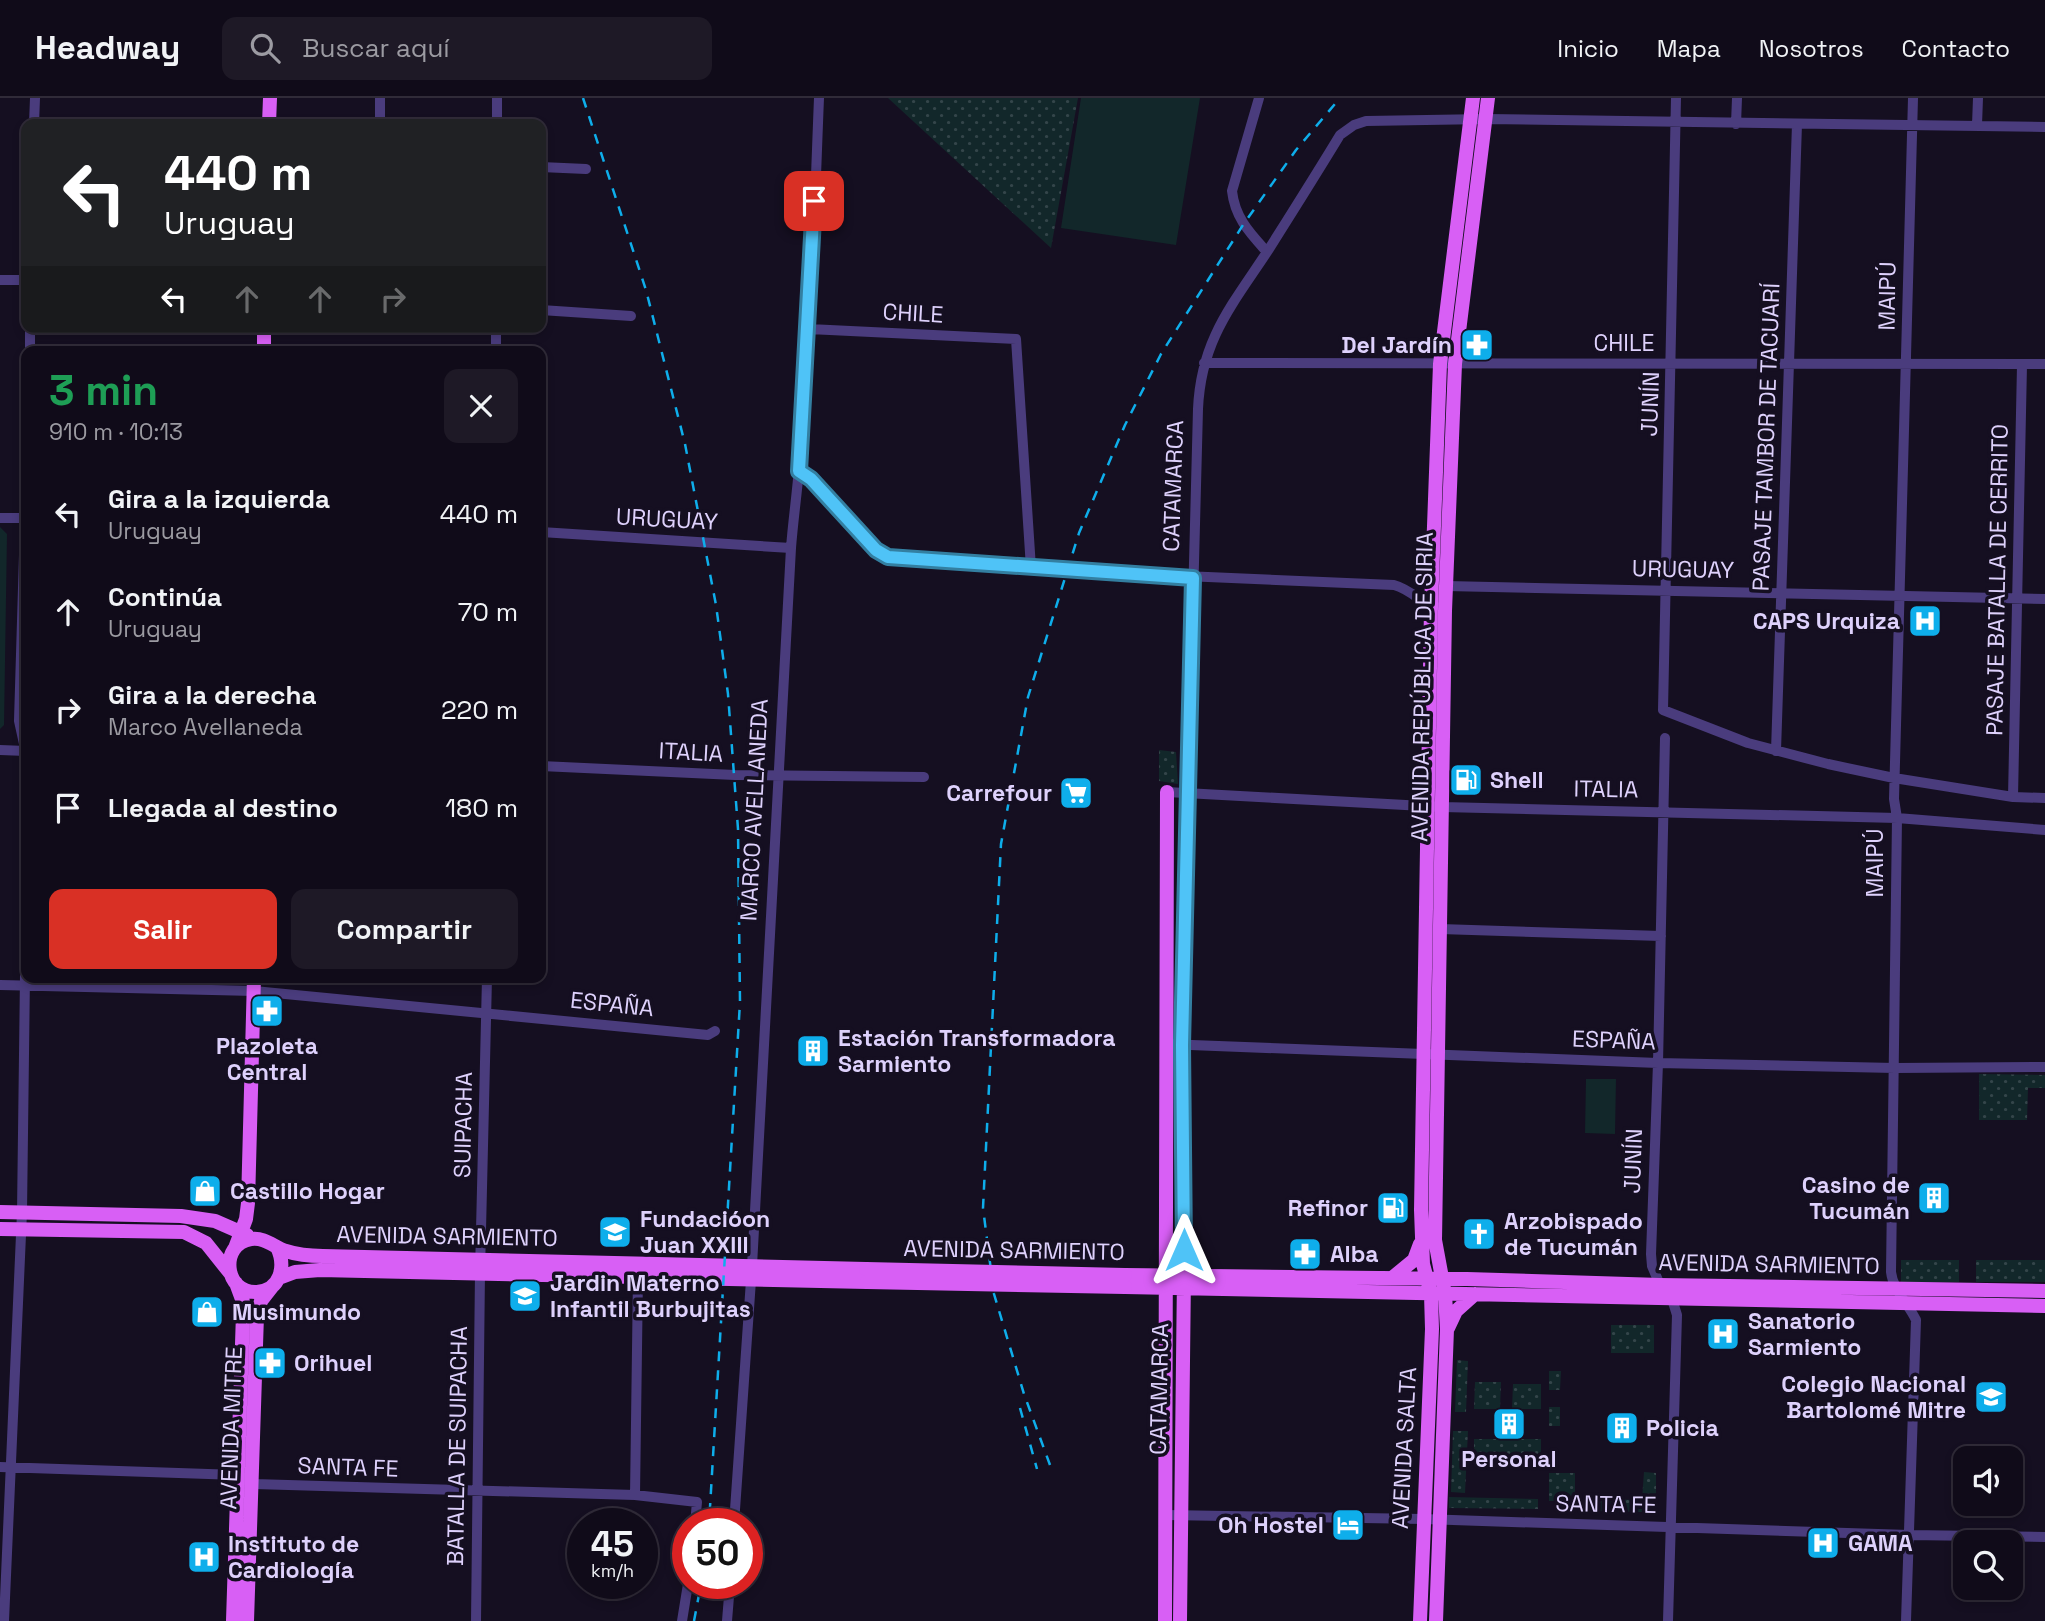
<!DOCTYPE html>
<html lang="es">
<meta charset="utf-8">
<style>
:root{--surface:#100b19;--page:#1e1926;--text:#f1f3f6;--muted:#9c9ba2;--line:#302b38;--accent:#d93025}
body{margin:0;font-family:"Space Grotesk",sans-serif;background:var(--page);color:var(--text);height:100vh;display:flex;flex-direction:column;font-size:26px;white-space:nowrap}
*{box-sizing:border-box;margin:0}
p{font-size:23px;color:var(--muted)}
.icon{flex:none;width:38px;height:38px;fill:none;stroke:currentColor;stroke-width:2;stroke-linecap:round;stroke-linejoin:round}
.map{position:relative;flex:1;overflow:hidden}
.panel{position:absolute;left:21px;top:248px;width:525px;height:637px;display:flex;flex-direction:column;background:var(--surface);border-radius:14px;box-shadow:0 4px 10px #0003,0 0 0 2px var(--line)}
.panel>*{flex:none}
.banner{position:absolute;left:21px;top:21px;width:525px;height:214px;border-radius:14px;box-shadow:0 4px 10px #0003,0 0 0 2px var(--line);background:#202124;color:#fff;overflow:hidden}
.controls{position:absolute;left:1953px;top:1348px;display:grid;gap:14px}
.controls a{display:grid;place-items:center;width:70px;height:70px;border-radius:14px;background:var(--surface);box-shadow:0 4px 10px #0003,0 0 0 2px var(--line);font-size:35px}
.speed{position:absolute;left:567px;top:1410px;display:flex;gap:14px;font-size:35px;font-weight:700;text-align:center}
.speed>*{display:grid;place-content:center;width:91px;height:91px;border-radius:50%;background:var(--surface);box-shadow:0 4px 10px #0003,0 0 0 2px var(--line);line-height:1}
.speed small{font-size:18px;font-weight:400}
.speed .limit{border:10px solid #d22;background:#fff;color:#111}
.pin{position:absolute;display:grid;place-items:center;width:60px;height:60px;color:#fff;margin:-30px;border-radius:14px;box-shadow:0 4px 10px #0006}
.me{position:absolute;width:77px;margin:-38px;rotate:0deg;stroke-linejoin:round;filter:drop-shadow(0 0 5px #0008)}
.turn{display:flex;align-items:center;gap:24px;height:147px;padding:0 28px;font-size:32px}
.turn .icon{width:91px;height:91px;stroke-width:2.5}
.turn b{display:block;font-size:49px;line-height:60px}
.lanes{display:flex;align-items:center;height:66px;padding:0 28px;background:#0003;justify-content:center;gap:35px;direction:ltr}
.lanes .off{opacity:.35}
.round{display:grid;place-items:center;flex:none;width:74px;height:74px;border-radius:14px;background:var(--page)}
.overview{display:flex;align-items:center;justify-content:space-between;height:119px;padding:0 28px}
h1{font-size:42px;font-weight:600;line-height:52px;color:#1e9e55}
.cta{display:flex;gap:14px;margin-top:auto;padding:14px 28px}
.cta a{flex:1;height:80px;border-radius:14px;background:var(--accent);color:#fff;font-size:28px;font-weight:600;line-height:80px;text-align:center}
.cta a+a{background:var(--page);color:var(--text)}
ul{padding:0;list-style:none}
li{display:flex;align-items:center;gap:21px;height:98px;padding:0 28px}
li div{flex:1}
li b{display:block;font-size:26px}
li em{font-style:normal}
header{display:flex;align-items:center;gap:42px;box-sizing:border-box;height:98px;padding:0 35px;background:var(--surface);border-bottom:2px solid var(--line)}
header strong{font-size:33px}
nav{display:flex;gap:38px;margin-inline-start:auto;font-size:24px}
.search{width:490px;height:63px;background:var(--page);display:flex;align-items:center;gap:18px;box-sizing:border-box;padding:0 24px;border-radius:14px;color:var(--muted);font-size:26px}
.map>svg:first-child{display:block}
.grass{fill:url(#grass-dots)}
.pitch{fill:#12272a}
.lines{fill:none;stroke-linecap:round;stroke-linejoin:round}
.minor{stroke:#4a3c7d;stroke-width:10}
.major{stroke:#d85ff5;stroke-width:14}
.rail{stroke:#0eaeeb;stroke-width:2.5;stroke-dasharray:10 9;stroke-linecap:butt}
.minor-bridge{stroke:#4a3c7d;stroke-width:10}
.major-bridge{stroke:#d85ff5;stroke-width:14}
.route-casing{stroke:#337fa1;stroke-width:18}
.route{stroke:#4fc3f7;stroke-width:12}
.labels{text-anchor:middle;stroke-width:7;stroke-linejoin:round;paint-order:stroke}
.street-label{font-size:23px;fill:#ded1fc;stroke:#150f21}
.poi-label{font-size:23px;font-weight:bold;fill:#ded1fc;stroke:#150f21;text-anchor:start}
</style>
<header>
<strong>Headway</strong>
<div class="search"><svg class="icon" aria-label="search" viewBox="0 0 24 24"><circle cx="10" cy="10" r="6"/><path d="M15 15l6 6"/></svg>Buscar aquí</div>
<nav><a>Inicio</a><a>Mapa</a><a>Nosotros</a><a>Contacto</a></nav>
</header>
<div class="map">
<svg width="2045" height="1523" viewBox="0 0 2045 1523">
<defs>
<pattern id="grass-dots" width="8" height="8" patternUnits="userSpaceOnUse" patternTransform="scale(1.75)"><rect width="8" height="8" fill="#12272a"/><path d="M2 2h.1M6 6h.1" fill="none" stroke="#34454a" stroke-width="1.8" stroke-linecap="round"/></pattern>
</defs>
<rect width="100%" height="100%" fill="#150f21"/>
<path class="grass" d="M888,0h190l-27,150z
M1159,652l17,2 2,32 -19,-3z
M1979,976l66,1v13h-17l-1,32h-48z
M1901,1162h58v22h-58z
M1976,1162h69v22h-69z
M1611,1227h43v28h-43z
M1457,1262l11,1 -2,51h-11z
M1549,1273h12l-1,19h-11z
M1475,1284h26l-1,27h-26z
M1513,1286h28v25h-29z
M1549,1309h11v19h-11z
M1453,1333h15l-3,62 -14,-1z
M1474,1341h67v24l-67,-1z
M1644,1374l12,1v27l-14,12 -61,-1 1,-12 60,1z
M1549,1375h26v28h-26z
M1449,1399l89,2v10l-89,-1z"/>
<path class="pitch" d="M1081,0h119l-24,147 -115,-17z
M0,429l7,7 -3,191 -4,4z
M1586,981h30l-1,55 -30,-1z"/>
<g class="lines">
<path class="minor" d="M497,0v26
M1259,0l-27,93c3,27 18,42 35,61
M1676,0l-13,612 85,33 80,21 66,14 119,19 32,1
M34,26l1,-26
M380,26v-26
M1736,26l1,-26
M1977,27l1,-27
M541,69l45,2
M0,182h26
M541,212l90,6
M809,231l207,10 15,229
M30,254v-25
M496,254v-25
M1204,265l841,1
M799,373l12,8 64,71 13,7 168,13
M26,390l-7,233 7,32
M0,420h26
M541,434l250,16
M1091,474l303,13c15,4 24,14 37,22l4,-1
M1446,488l599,13
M1665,640l-7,325 -7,191 1,12 8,19 12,14 5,16 -9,306
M0,652l26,1
M1776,653l21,-627
M541,668l194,9 189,2
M1167,694l275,15 455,11 148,12
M1188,695l10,-384c3,-70 35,-105 71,-160 24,-38 48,-76 71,-114l14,-10 12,-4 120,-2 559,8
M2013,699l9,-432
M1440,831l221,7
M0,887l254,6 454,44 7,-4
M1165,946l493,19 237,5 150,-1
M0,1369l238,8 15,9 382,11 62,7 -2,22
M635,1397l3,-219
M1166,1417l257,4 486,16 136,2
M734,1426l18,-258 39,-718c2,-27 6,-54 8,-80 12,-123 15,-247 20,-370
M4,1523l18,-409 4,-316
M476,1523l4,-349 7,-294
M682,1523l6,-37
M727,1523l3,-37
M1906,1523l10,-301c-8,-17 -23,-30 -25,-48l6,-454 -3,-19 19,-701"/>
<path class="major" d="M269,26l1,-26
M264,254v-25
M0,1114l181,4 34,5 32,14
M0,1131l184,3 22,11 24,30
M277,1149c9,19 4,43 -20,45 -33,2 -38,-48 -6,-53 14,-2 23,8 35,12 12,4 25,5 37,5l543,13
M235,1150l11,-29 2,-16 6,-225
M1125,1177l342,4 193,6 385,6
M279,1180l16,-6 25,-2 547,12
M1392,1180l22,-18 6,-16
M1125,1189l920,19
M1448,1230l8,-17 19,-17
M233,1523l10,-308v-11l-7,-19
M247,1523l10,-306 4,-14 11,-14
M1165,1523c2,-276 0,-553 2,-829
M1180,1523l4,-346 -2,-230 6,-252
M1420,1523l12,-292 -1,-35 -8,-30 -2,-54 10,-603 9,-243 33,-266
M1436,1523l11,-292 -2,-35 -10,-54 10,-629 10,-247 33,-266"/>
<path class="rail" d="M583,0l63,192 39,154 31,161 12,89 10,135 2,173 -31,522
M1020,1310l17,61
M1050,1367l-26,-71 -30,-100 -11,-86 18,-364 27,-147 51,-164 46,-108 36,-71 82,-129 53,-75 44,-52
M694,1523l7,-37"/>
<path class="minor-bridge" d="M1056,472l35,2"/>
<path class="major-bridge" d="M866,1171l259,6
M867,1184l258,5"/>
</g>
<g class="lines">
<defs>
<path id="route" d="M814,103l-15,270 12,8 65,71 12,7 305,21 -11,467 2,205"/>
</defs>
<use href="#route" class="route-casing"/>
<use href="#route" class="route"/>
</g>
<defs>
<symbol id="pharmacy-square" viewBox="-11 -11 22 22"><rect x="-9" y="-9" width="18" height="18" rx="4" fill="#0eaeeb" stroke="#150f21"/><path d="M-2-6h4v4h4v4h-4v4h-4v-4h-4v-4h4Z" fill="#fff"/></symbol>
<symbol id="hospital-square" viewBox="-11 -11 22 22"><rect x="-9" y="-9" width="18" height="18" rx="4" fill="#0eaeeb" stroke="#150f21"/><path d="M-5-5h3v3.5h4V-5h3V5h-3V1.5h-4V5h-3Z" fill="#fff"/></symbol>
<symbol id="fuel-square" viewBox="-11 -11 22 22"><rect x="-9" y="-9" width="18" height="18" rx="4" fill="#0eaeeb" stroke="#150f21"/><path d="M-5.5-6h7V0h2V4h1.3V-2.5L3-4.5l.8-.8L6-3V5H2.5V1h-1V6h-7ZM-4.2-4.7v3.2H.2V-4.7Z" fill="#fff"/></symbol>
<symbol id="supermarket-square" viewBox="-11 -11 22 22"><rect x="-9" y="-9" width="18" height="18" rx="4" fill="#0eaeeb" stroke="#150f21"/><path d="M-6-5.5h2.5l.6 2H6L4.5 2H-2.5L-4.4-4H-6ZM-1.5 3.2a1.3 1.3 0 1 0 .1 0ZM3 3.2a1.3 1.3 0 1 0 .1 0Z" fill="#fff"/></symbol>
<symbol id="building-square" viewBox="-11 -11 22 22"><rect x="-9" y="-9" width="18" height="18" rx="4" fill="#0eaeeb" stroke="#150f21"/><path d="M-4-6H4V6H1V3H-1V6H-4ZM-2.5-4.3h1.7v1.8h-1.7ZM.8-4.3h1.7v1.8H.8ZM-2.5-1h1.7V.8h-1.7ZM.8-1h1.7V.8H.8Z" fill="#fff"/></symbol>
<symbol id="shop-square" viewBox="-11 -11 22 22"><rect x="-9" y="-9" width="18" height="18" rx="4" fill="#0eaeeb" stroke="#150f21"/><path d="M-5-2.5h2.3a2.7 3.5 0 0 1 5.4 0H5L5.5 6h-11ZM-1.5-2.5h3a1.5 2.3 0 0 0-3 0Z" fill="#fff"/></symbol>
<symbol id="university-square" viewBox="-11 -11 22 22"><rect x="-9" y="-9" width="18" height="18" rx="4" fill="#0eaeeb" stroke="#150f21"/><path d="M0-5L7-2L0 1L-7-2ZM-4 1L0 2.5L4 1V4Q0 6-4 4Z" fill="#fff"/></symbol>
<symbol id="church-square" viewBox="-11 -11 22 22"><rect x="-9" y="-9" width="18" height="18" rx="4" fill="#0eaeeb" stroke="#150f21"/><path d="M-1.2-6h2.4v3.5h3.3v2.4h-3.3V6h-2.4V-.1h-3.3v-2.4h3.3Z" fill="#fff"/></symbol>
<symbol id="school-square" viewBox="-11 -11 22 22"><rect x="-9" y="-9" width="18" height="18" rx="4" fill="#0eaeeb" stroke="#150f21"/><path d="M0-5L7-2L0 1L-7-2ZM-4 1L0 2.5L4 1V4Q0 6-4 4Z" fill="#fff"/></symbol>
<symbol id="hotel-square" viewBox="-11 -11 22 22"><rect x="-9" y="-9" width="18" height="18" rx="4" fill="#0eaeeb" stroke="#150f21"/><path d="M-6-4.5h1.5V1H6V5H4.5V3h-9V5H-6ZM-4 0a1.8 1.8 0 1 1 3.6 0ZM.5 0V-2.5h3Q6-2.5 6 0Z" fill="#fff"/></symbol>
</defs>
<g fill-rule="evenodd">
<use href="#pharmacy-square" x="1458" y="228" width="38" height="38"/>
<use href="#hospital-square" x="1906" y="504" width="38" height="38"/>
<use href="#fuel-square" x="1447" y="663" width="38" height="38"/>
<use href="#supermarket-square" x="1057" y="676" width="38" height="38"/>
<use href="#pharmacy-square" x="248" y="894" width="38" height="38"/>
<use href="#building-square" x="794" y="934" width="38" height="38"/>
<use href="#shop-square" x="186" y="1074" width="38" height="38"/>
<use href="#building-square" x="1915" y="1081" width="38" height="38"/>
<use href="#fuel-square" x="1374" y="1091" width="38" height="38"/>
<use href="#university-square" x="596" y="1115" width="38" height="38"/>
<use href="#church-square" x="1460" y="1117" width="38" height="38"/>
<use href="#pharmacy-square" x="1286" y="1137" width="38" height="38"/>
<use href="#school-square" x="506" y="1179" width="38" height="38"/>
<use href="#shop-square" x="188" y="1195" width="38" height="38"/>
<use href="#hospital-square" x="1704" y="1217" width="38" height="38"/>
<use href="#pharmacy-square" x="251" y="1246" width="38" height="38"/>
<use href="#school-square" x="1972" y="1280" width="38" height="38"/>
<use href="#building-square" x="1490" y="1307" width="38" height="38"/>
<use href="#building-square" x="1603" y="1311" width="38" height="38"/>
<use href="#hotel-square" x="1329" y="1408" width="38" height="38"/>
<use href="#hospital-square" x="1804" y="1426" width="38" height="38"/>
<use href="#hospital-square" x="185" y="1440" width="38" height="38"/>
</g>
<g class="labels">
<g class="street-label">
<text transform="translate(1887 198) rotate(-89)" y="8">MAIPÚ</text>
<text transform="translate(913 215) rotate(3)" y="8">CHILE</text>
<text x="1624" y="253">CHILE</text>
<text transform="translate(1650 306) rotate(-88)" y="8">JUNÍN</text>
<text transform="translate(1766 339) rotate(-88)" y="8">PASAJE TAMBOR DE TACUARÍ</text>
<text transform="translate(1173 388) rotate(-88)" y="8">CATAMARCA</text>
<text transform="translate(667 421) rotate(3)" y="8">URUGUAY</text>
<text transform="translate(1683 471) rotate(1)" y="8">URUGUAY</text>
<text transform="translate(1997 482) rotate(-89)" y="8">PASAJE BATALLA DE CERRITO</text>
<text transform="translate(1422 589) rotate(-89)" y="8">AVENIDA REPÚBLICA DE SIRIA</text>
<text transform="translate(691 654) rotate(3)" y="8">ITALIA</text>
<text transform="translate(1606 691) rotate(1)" y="8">ITALIA</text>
<text transform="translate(754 712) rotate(-87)" y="8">MARCO AVELLANEDA</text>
<text transform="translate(1875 765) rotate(-90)" y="8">MAIPÚ</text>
<text transform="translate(612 906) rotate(6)" y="8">ESPAÑA</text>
<text transform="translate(1614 942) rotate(2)" y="8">ESPAÑA</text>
<text transform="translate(463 1027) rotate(-89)" y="8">SUIPACHA</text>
<text transform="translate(1633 1063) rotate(-88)" y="8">JUNÍN</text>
<text transform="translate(447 1138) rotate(1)" y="8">AVENIDA SARMIENTO</text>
<text transform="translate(1014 1152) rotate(1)" y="8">AVENIDA SARMIENTO</text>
<text transform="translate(1769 1166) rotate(1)" y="8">AVENIDA SARMIENTO</text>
<text transform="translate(1159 1291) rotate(-89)" y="8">CATAMARCA</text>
<text transform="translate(231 1330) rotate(-88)" y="8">AVENIDA MITRE</text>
<text transform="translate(457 1348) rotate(-89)" y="8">BATALLA DE SUIPACHA</text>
<text transform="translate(1404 1350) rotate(-87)" y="8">AVENIDA SALTA</text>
<text transform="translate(348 1369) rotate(2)" y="8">SANTA FE</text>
<text transform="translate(1606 1406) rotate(1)" y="8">SANTA FE</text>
</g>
<g class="poi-label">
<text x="1452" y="255" text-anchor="end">Del Jardín</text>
<text x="1900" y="531" text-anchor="end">CAPS Urquiza</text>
<text x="1490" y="690">Shell</text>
<text x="1052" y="703" text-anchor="end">Carrefour</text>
<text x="838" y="948">Estación Transformadora<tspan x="838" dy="26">Sarmiento</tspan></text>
<text x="267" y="956" text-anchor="middle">Plazoleta<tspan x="267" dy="26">Central</tspan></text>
<text x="1910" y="1095" text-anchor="end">Casino de<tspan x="1910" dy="26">Tucumán</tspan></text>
<text x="230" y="1101">Castillo Hogar</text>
<text x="1368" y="1118" text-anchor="end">Refinor</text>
<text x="640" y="1129">Fundacióon<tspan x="640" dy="26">Juan XXIII</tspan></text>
<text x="1504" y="1131">Arzobispado<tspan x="1504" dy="26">de Tucumán</tspan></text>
<text x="1330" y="1164">Alba</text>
<text x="550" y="1193">Jardin Materno<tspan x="550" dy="26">Infantil Burbujitas</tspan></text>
<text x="232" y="1222">Musimundo</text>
<text x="1748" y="1231">Sanatorio<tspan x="1748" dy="26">Sarmiento</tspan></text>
<text x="294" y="1273">Orihuel</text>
<text x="1966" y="1294" text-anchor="end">Colegio Nacional<tspan x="1966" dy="26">Bartolomé Mitre</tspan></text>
<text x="1646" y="1338">Policia</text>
<text x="1509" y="1369" text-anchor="middle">Personal</text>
<text x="1324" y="1435" text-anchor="end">Oh Hostel</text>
<text x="1848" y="1453">GAMA</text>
<text x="228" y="1454">Instituto de<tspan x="228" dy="26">Cardiología</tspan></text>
</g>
</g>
</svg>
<div class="controls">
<a><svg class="icon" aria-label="sound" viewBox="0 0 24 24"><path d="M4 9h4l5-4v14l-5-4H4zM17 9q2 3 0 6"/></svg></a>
<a><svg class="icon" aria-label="search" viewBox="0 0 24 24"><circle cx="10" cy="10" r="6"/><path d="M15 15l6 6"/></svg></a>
</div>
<div class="speed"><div>45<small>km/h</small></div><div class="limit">50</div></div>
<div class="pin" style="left:814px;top:103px;background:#d93025"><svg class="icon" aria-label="arrive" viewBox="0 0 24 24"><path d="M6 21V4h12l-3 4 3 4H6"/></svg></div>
<svg class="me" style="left:1184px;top:1152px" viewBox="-20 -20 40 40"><path d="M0-17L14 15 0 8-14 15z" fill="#4fc3f7" stroke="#fff" stroke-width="4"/></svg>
<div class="banner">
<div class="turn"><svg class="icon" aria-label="left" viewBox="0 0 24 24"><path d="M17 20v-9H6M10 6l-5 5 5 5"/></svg><div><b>440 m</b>Uruguay</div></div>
<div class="lanes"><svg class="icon" aria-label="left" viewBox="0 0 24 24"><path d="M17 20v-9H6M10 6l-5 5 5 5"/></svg><svg class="icon off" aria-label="ahead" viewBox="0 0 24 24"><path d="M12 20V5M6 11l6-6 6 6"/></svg><svg class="icon off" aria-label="ahead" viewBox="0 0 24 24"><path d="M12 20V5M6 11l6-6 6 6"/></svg><svg class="icon off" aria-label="right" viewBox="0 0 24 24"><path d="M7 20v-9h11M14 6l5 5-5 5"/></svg></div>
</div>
<section class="panel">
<div class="overview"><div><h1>3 min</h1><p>910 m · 10:13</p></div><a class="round"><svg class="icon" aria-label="close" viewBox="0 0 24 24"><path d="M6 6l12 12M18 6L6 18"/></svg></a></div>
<ul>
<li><svg class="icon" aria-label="left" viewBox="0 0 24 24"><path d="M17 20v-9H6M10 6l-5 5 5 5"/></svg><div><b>Gira a la izquierda</b><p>Uruguay</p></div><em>440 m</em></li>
<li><svg class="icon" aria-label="ahead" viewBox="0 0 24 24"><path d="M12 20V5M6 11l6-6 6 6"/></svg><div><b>Continúa</b><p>Uruguay</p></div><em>70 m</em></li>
<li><svg class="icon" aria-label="right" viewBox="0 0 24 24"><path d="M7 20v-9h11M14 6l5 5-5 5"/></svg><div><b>Gira a la derecha</b><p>Marco Avellaneda</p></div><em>220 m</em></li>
<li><svg class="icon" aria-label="arrive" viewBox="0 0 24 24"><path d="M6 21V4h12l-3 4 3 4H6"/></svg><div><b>Llegada al destino</b></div><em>180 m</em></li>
</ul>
<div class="cta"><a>Salir</a><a>Compartir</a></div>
</section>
</div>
